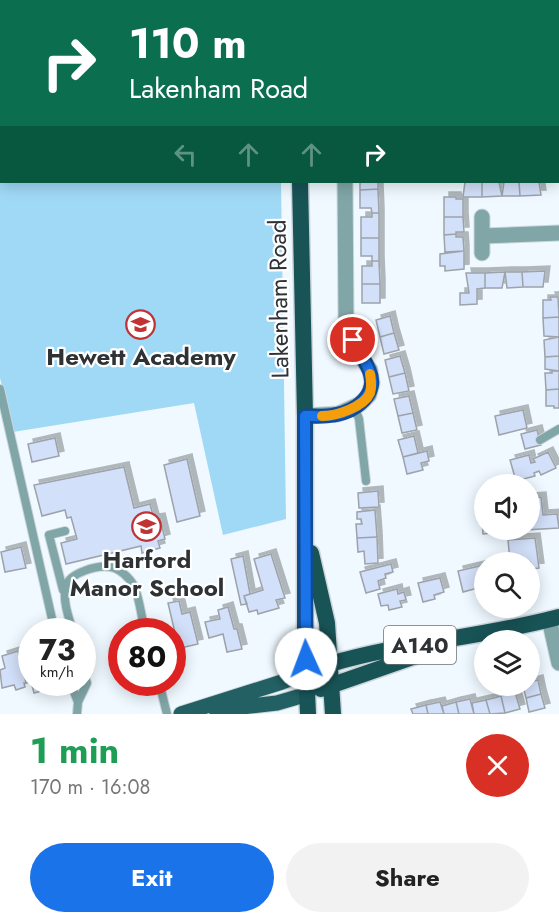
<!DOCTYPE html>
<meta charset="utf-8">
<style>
:root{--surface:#fff;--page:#f2f2f2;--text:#222;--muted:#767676;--accent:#1a73e8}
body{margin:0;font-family:Jost,sans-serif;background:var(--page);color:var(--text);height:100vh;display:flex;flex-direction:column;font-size:22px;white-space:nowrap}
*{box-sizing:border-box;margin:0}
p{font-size:20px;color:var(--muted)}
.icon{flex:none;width:33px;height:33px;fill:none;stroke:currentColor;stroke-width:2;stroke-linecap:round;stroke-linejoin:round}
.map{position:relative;height:714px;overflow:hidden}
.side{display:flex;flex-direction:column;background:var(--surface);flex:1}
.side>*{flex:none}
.banner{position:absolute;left:0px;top:0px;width:560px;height:183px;box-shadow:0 3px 15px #0003;background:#0b6e4f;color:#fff;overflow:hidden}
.controls{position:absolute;left:474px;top:474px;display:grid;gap:12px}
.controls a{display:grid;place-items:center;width:66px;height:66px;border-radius:50%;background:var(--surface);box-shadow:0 3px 15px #0003;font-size:30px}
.speed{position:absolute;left:18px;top:618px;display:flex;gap:12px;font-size:30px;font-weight:700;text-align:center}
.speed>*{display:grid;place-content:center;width:78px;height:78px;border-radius:50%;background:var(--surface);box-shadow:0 3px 15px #0003;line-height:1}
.speed small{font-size:15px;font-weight:400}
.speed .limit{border:9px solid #d22;background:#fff;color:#111}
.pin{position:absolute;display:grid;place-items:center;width:51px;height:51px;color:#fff;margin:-26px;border:3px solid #fff;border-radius:50%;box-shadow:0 2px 6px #0007}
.me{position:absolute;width:66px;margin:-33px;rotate:358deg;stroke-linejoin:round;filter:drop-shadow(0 0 4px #0008)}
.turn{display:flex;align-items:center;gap:21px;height:126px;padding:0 30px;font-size:27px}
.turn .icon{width:78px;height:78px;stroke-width:2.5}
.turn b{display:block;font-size:42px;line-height:51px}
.lanes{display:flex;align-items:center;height:57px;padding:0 30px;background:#0003;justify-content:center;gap:30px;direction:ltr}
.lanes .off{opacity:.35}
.round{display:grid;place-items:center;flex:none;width:63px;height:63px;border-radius:32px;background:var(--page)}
.headline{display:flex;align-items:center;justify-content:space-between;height:102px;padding:0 30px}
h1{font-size:36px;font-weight:700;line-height:45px;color:#1e9e55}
.button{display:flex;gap:12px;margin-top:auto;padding:12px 30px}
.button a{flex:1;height:69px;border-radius:36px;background:var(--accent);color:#fff;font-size:24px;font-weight:700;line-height:69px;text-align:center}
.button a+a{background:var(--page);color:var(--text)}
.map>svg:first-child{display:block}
.green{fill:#a0d9f6}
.building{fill:#d2e0f9;stroke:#9da2ab;stroke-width:1.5;filter:url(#shadow)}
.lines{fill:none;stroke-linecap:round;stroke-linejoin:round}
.service-casing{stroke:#ccd5da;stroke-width:10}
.minor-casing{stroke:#ccd5da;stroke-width:17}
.primary-casing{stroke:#ccd5da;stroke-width:17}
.trunk-casing{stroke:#ccd5da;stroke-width:19}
.service{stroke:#80a6a8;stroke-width:8}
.minor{stroke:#80a6a8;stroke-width:15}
.primary{stroke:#226063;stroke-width:15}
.trunk{stroke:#185356;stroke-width:16}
.route-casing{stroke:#114b97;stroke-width:15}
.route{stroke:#1a73e8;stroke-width:10}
.slow{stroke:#f59e0b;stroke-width:10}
.labels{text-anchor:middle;stroke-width:4.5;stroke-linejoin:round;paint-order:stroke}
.shield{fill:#fff;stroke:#6d7071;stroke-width:1.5}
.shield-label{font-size:22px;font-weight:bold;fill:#2e3234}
.street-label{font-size:24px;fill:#2e3234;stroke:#fff}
.poi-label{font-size:24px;font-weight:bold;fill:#2e3234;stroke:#fff}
</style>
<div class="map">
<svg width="559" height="714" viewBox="0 0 559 714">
<defs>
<filter id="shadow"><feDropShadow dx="5" dy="-5" stdDeviation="0" flood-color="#0004"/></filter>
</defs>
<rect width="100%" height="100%" fill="#eff9ff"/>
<path class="green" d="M0,0h280l-278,2v180h279l5,337 -63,16 -29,-132 -181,29 -13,-54z"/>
<path class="building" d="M360,182h18v7l-18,1z
M465,182h17v15h-19z
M482,182h17l3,14 -20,1z
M504,182h15l1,14h-18z
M519,182h20l2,13 -21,1z
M378,189l1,24h-7l-1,-5h-11v-18z
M444,197h12v2h7v18h-19z
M372,213h7v25h-18v-21h11z
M444,217h19l1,15h-8v2l-12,1z
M456,234v3h7l1,14 -19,1 -1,-17z
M361,238h18v23h-7v-5h-11z
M464,251v18l-19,2v-5h-5v-12z
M372,261h7l1,23h-18v-18h10z
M545,271l-2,16h-20l-1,-15z
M505,272l-3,16h-17v-15z
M505,272h17l1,15 -16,1z
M466,273h19v15l-8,1v15l-17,1v-12h9z
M362,284h18v19h-18z
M550,297h8l1,20 -16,1v-18h8z
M390,316l4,17 -14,4 -4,-17z
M559,317v20l-15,-1 -1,-18z
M394,333l5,17 -15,4 -4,-17z
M559,337v19l-14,1 -1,-17z
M400,356l5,17 -16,4 -4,-17z
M559,356v15l-14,-2v-12z
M552,371h7v18l-13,1 -1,-17h7z
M405,373l4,18 -16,3 -4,-17z
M559,389v19h-5v-2h-8v-16z
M409,396l4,17 -15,3 -4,-17z
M523,410l4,18 -28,7 -4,-19z
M413,413l4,17 -15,3 -4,-17z
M537,430l4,15 -16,4 -4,-15z
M414,436l4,17 -15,4 -5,-17z
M55,438l4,18 -27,6 -4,-18z
M427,451l2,10 -8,2 2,7 -16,4 -4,-17z
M548,452l8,16 -15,7 -2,-4 -5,2 1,3 -19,5 -6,-21 19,-5 2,8 4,-1 -2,-3z
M187,459l13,57 -23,6 -13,-57z
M124,467l10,41 16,-4 4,15 6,-1 5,21 -7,2 2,7 -18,5 -1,-7 -75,18 -5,-21 16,-4 -6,-22 -4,1 -2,-8 -23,6 -8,-31z
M378,491l1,16 -20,1 -1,-15z
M541,497l2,18 14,-1 2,14 -34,2h5v-32z
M375,510l2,27 -20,1 -1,-14h6l-1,-5h-4v-7z
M482,521h2v9h33v1l-34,3z
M377,537l1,26 -13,1 -1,-13 -6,1 -1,-14z
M535,538l4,30 -9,1v-7h-20l-2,-22z
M21,547l5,21 -21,4 -4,-20z
M271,554l14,44 -9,2 3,8 -21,6 -1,-4 -8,2 -5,-16 19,-6 -9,-31z
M243,556l7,38 -6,2 3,8 -6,1 -10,-46z
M391,564l2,8 -8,2 1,4 -8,3 2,8 -14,4 -6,-21z
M484,565v16l-7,2 1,5 -15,4 -5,-21z
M440,578l4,14 -10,3 1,4 -12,3 -5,-19z
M397,589l1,5 6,-2 2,8 -6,1 2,6 -13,3 -1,-5 -7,1 -3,-12z
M179,601l3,13 8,-2 8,32 -26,6v-13h4l-8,-34z
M228,607l6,22h3l5,20 -15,3 -4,-18 -14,4 -4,-16 15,-3 -2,-9z
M18,651l8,32h-2l1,4 -9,3 -2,-5 -12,3 -2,-18 5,-2 -3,-12z
M30,678h2v4h11l2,8 -11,3z
M538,680l3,14 -15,4 -3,-12h7v-4z
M515,692l5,17 -15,4 -4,-17z
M541,694l4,14 -16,4 -3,-14z
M501,696l4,17 -15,1 -4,-14z
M470,699l4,15h-15l-3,-12z
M486,700l4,14h-16l-2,-11z
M440,702l4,12h-16l-2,-9z
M456,702l3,12h-15l-2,-8z
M426,705l2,9h-15l-2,-5z"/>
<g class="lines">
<defs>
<path id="service" d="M0,389l55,243
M354,406l5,13 7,62
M540,440l19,-11
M63,590l-14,-55 16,-4
M73,632c-4,-14 -11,-32 -7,-46 3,-13 31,-21 44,-19 9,1 20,11 24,19 5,10 8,33 11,46
M70,682l8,20
M159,682l8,32
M77,714l1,-12 9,-19 -5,-15"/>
<path id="minor" d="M341,0v2
M558,68h1
M482,217v19l77,-3
M482,236v17
M305,416l33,-2 22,-10 9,-9 3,-12 -2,-13 -10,-15 -14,-37 -1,-136
M549,619l10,44"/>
<path id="primary" d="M216,710l61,-7 31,-9
M181,714l101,-32 48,-18"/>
<path id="trunk" d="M298,0v2
M300,182l5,234v229l3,69
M311,553l16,70 6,91
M330,664c75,-22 154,-27 229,-47
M321,689l112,-39"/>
</defs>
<use href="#service" class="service-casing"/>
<use href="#minor" class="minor-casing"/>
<use href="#primary" class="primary-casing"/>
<use href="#trunk" class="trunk-casing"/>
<use href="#service" class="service"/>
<use href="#minor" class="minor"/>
<use href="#primary" class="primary"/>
<use href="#trunk" class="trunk"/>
</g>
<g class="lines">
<defs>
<path id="route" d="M306,659l-1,-243c9,0 19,1 29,-1 21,-3 46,-21 35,-45 -4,-10 -11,-19 -16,-30"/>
</defs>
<use href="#route" class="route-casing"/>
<use href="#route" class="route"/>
<path class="slow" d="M322,416c14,0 42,-9 48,-23 2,-6 1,-13 0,-19"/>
</g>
<defs>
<symbol id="school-ring" viewBox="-11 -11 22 22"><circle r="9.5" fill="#fff" stroke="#c13235" stroke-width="1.5"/><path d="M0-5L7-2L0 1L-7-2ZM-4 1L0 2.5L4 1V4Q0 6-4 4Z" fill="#c13235"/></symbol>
</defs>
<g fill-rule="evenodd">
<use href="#school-ring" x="124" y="308" width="33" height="33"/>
<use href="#school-ring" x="130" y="510" width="33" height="33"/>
</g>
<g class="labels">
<rect class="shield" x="384" y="626" width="72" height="38" rx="4.5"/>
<g class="shield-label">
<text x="420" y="653">A140</text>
</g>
<g class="street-label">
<text transform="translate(279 299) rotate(-91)" y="8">Lakenham Road</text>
</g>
<g class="poi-label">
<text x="141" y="365">Hewett Academy</text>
<text x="147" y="568">Harford<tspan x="147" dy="28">Manor School</tspan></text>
</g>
</g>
</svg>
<div class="controls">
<a><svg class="icon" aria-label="sound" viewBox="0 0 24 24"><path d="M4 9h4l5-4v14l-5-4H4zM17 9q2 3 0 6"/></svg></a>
<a><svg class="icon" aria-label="search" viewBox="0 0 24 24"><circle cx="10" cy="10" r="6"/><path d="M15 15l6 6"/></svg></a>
<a><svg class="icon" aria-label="layers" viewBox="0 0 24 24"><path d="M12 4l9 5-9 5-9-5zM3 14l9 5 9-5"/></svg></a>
</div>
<div class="speed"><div>73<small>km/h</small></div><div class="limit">80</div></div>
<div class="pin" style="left:353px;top:340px;background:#d93025"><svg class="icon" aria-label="arrive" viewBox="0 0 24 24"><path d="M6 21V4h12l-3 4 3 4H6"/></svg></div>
<svg class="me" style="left:306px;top:659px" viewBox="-20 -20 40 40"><circle r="19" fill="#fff"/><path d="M0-13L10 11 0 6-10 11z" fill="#1a73e8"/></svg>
<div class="banner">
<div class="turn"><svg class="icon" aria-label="right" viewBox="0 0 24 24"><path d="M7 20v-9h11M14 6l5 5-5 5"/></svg><div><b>110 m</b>Lakenham Road</div></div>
<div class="lanes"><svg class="icon off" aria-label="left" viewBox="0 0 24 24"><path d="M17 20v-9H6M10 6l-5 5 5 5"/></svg><svg class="icon off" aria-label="ahead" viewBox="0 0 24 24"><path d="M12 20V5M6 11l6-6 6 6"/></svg><svg class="icon off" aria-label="ahead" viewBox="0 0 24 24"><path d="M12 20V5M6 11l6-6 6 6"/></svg><svg class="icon" aria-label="right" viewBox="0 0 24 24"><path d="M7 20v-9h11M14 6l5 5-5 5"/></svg></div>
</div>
</div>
<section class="side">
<div class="headline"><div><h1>1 min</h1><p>170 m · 16:08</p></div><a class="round" style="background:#d93025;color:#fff"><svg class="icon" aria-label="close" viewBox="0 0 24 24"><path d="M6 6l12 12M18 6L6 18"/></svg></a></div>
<div class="button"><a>Exit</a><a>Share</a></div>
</section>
